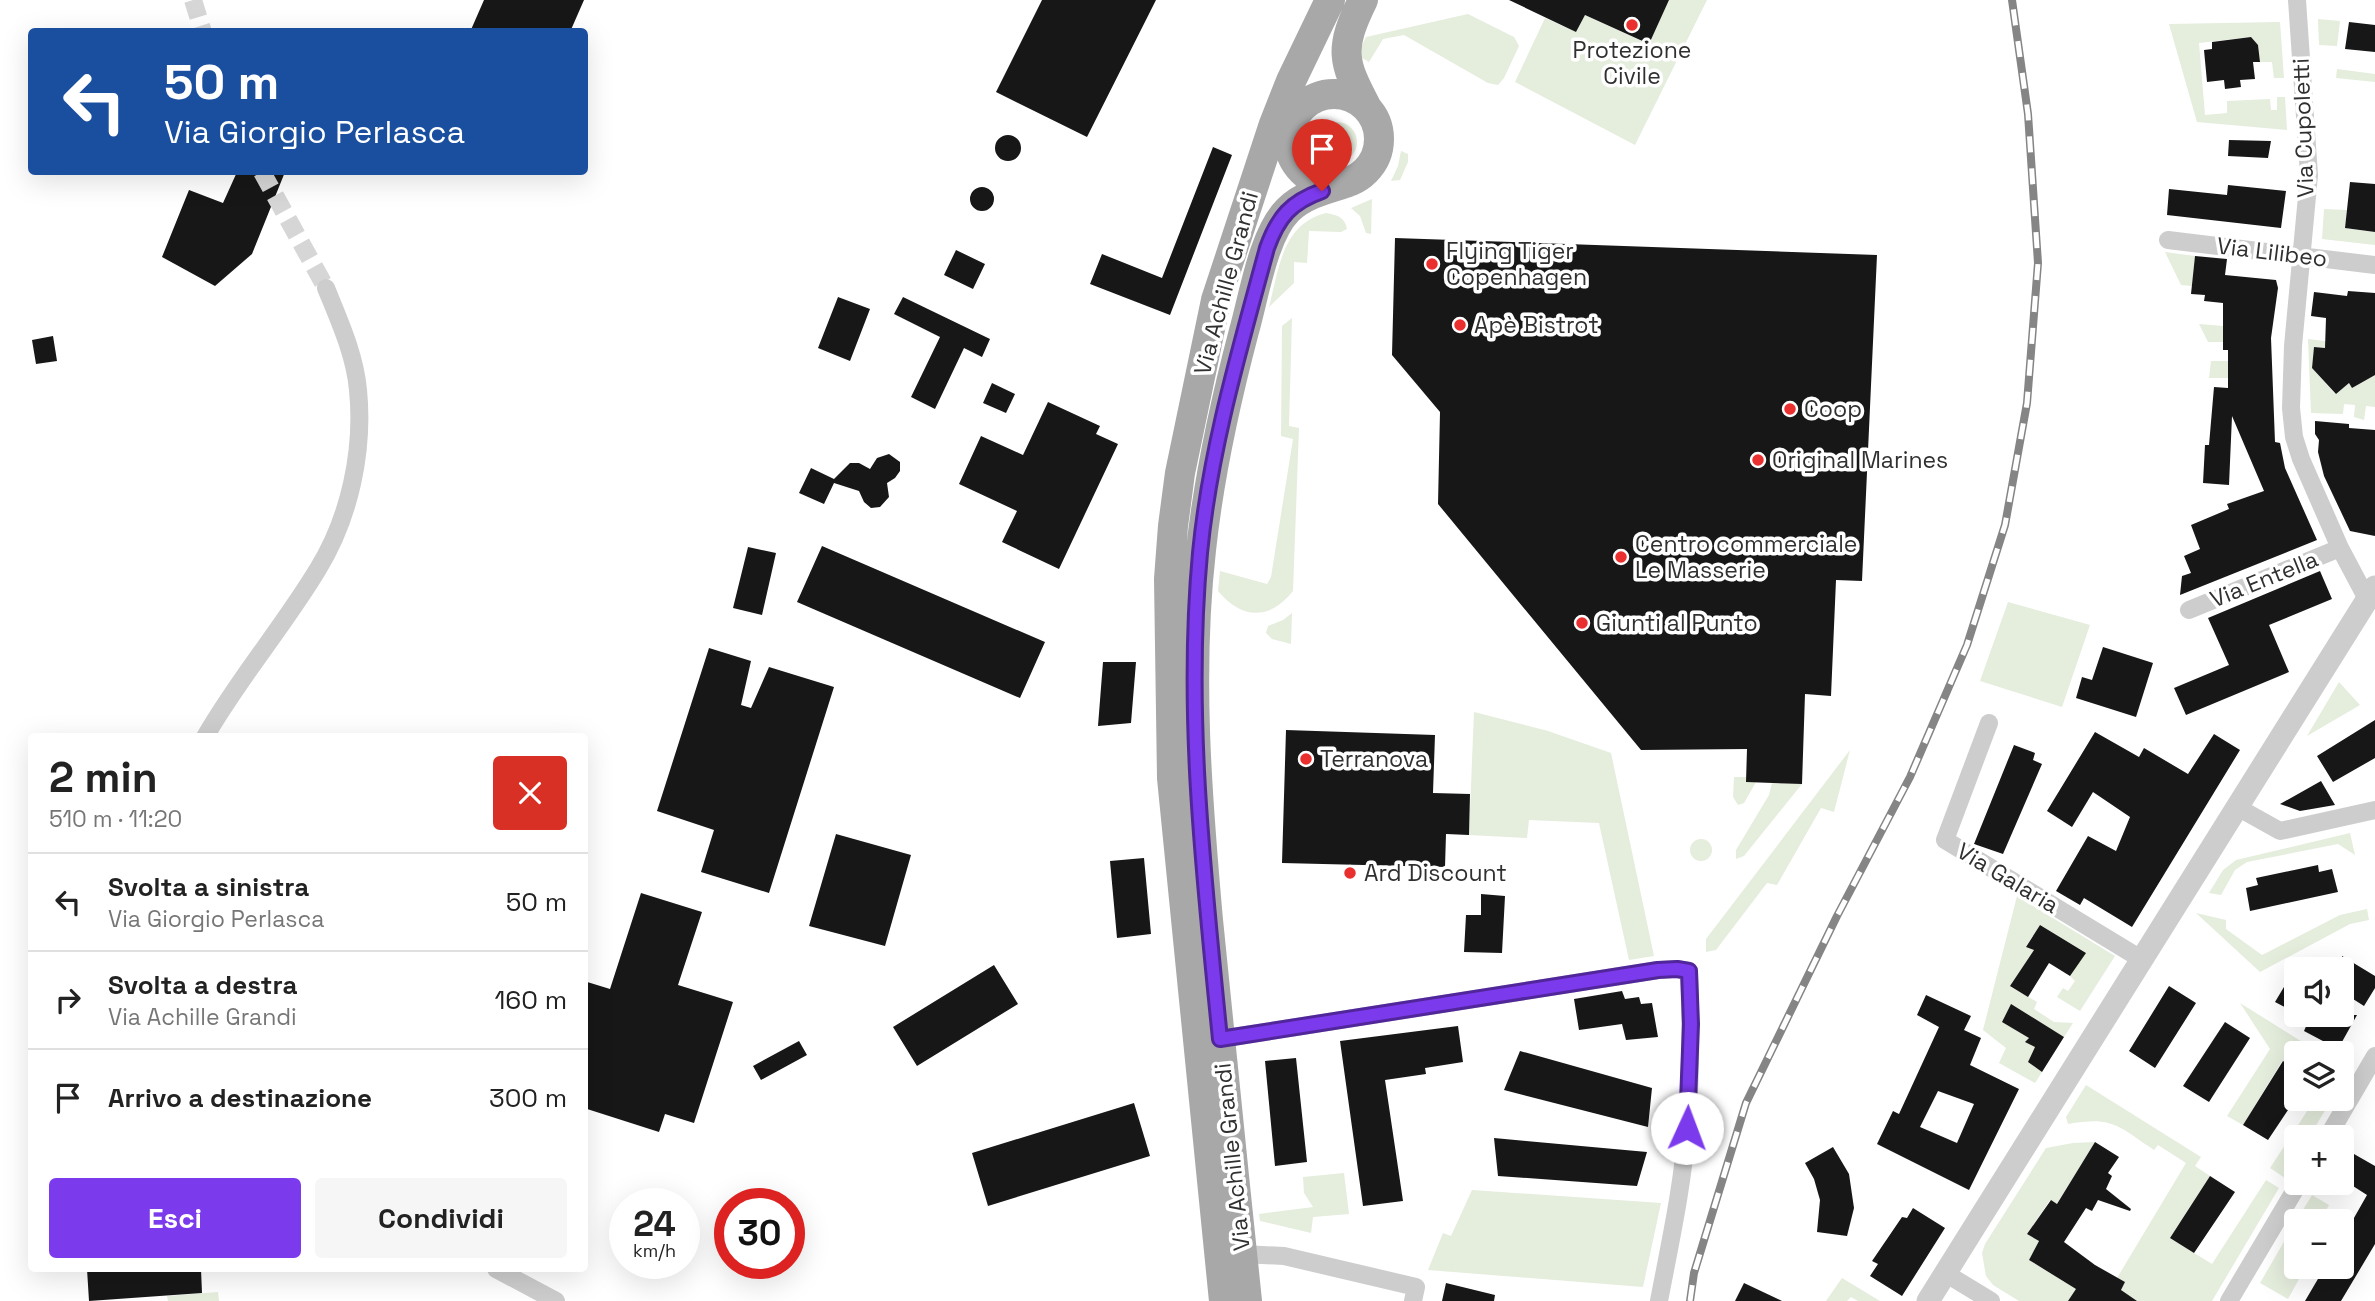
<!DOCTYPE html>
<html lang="it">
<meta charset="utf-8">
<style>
:root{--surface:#fff;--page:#f6f6f6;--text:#222;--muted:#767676;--line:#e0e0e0;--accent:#7c3aed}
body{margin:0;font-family:"Space Grotesk",sans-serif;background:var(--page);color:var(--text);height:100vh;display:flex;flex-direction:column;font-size:26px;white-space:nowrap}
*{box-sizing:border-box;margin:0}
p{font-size:23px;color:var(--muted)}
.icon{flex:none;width:38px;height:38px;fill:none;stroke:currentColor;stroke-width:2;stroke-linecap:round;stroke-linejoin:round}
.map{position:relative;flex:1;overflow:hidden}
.drawer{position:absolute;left:28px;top:733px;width:560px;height:539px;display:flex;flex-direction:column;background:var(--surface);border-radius:7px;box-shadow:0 7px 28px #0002}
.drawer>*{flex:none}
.banner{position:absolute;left:28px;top:28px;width:560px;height:147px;border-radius:7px;box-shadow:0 7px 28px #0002;background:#1a4fa0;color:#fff;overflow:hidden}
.tools{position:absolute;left:2284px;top:957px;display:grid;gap:14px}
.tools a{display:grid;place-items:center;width:70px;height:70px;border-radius:7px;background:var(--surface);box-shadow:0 7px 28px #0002;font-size:35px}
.speed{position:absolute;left:609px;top:1188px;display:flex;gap:14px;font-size:35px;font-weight:700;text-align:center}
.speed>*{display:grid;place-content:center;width:91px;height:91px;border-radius:50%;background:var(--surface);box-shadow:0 7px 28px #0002;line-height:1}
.speed small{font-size:18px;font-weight:400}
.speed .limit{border:10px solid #d22;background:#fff;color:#111}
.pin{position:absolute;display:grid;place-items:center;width:60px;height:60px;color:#fff;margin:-72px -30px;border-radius:50% 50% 50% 0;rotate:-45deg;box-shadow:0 0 7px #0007}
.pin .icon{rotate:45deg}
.me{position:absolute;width:77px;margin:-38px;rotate:2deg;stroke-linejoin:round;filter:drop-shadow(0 0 5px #0008)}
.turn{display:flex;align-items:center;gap:24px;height:147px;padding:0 21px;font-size:32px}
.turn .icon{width:91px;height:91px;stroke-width:2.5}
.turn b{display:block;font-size:49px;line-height:60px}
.round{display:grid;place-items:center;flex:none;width:74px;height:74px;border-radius:7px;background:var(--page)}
.headline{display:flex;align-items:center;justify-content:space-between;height:119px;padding:0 21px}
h1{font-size:42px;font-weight:800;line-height:52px}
.cta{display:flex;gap:14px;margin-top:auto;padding:14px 21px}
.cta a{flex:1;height:80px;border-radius:7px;background:var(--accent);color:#fff;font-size:28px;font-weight:800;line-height:80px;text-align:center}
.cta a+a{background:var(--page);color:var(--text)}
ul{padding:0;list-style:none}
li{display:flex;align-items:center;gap:21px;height:98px;padding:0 21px;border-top:2px solid var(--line)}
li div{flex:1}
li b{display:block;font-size:26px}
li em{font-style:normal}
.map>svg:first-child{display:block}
.green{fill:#e5eddd;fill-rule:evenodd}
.building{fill:#171717;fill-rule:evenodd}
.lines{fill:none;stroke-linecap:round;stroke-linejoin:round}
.minor-tunnel{stroke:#d6d6d6;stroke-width:18;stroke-dasharray:18 9;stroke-linecap:butt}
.minor{stroke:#cdcdcd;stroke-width:18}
.tertiary{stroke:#cdcdcd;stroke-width:23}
.primary{stroke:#a8a8a8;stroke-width:30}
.rail-casing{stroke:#858585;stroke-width:8}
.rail{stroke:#fff;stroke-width:5;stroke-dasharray:16;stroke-linecap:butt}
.route-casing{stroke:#51269a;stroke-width:18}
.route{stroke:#7c3aed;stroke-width:12}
.poi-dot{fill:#ea302f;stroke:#fff;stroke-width:2.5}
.labels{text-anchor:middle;stroke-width:7;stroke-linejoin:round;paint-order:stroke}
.poi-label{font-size:23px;fill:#303030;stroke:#fff;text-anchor:start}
.street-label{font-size:23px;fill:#303030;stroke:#fff}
</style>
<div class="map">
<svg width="2375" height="1301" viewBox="0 0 2375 1301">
<rect width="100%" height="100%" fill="#fff"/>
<path class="green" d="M1669,0h38l-72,145 -120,-63 30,-64 31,14 9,-17 63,29z
M1468,14l46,23 5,9 -15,32 -6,7 -10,-2 -84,-48 -21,4 -14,23 -12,-7 9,-18z
M2318,19l22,2 -3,25 -18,-1z
M2280,22l4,56h-10l-2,-16h-12l-2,-17 -7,-8 -52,6 6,72 22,-2v-12l43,-2 1,11h6v-13h8l2,33 -90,-8 -28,-98z
M2337,69l38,5v8l-39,-4z
M1317 142a20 20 0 1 1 40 0a20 20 0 1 1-40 0Z
M1401,151l7,3v8l-8,18 -9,1 7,-15z
M1372,199l-1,35 -5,-1 -6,-17 -9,-8z
M2324,209l23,1 -2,18 30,4v13l-53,-6z
M1326,213c11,2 19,4 21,16l-6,3 -32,-1 -2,32 -13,-1v21l-25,24c10,-38 13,-83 57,-94z
M2165,252l30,4 -3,30 -11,-1z
M1292,318l-3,108 10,2 -6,163c-23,29 -51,29 -75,0l2,-20 47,13 4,-7 22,-138 -12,-3 1,-110z
M2199,324l24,2v16h-15z
M2308,339l67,8v60l-9,-1 -2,14 -10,-3 1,-12 -11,-1 -1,10 -32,-1zM2314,347l45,4 -2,34 -5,3 -3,-5 -14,11 -23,-26z
M2211,361h17l1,17h-20z
M2008,602l82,23 -28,82 -82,-26z
M1292,613l-1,31 -19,-5 -6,-6 2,-7 15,-6z
M2339,682l21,23 -53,31z
M1474,712l74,19 63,22 43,203 -25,4 -30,-137 -70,-3 -2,18 -58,-3z
M1850,750l-16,62 -13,-4 -44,77 -10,-2 -51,67 -10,2v-13z
M1734,777h12v5h10l-12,21 -6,2 -5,-8z
M1772,783l30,1 -58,72 -8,3v-9l33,-55z
M2350,833l5,22 -17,-11 -91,18 -12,8 -14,25 -12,-2 14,-23 13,-10z
M1690 850a11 11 0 1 1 22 0a11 11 0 1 1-22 0Z
M2017,896l98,60 -35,55 -23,-14 6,-9 5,3 7,-10 -5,-5 15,-24 -45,-27 -14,21 8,4 -23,37 26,15 -3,7 20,13 19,1 -9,14 -53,-32 18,33 -3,4 9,5 -7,15 14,10 -7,11 -36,-20 7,-15 -23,-18z
M2367,909l2,11 -19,4 -90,48 -64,-59 30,7v9l36,26 78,-40z
M2240,1003l80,50 -24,1v16l-14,-9 -39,64 -16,-9 43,-67z
M2086,1085l115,72 -6,9 15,10 -40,62 42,26 54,-84 13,8 -67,113h-81l-10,-11 4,-8 -8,-4 69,-115 -28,-18 -4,5c-36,-24 -41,-34 -86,-26l-2,-7z
M2315,1099h17l-23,38 -13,1v21l-11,19 -15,-10z
M2095,1142l-38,62 -7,-4 -23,34 12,7 -10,19 47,29 -1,12h-56l-26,-16 -7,-9 -4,-23 3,-9 61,-96 27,-5z
M1344,1173l5,41 -36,3 -2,16 -51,-12 -1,-7 54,-7 -9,-14 -1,-16z
M1472,1190l189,13 -18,84 -215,-17 15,-37 8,3z
M2312,1195l17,10 -9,16 -24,1v4h-3z
M2285,1240l11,6v14l-7,13 10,6 -11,20 -28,-16z
M1842,1278l38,23h-22l-7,-4 -4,4h-21z
M218,1292l1,9h-51l-1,-5z"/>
<path class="building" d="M484,0h100l-14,32h-100z
M1042,0h114l-69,137 -91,-45z
M1509,0h160l-20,44 -64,-29 -9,17z
M2349,22l26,3v27l-30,-3z
M2251,37l7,8 2,17h-7l2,17 -15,1 1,7 -16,2 -1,-9 -17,2 -3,-32 8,-1v-7z
M995 148a13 13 0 1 1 26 0a13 13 0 1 1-26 0Z
M2229,140l42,1 -3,17 -40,-2z
M1213,147l19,8 -62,160 -80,-31 12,-30 60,24z
M237,172h48l-33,82 -37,32 -53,-29 27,-67 34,13z
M2350,182l25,2v48l-30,-4z
M2228,185l58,6 -5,37 -114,-13 2,-26 58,6z
M970 199a12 12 0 1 1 24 0a12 12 0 1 1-24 0Z
M1395,238l482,17 -15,326 -26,-1 -5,116 -26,-2 -3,90 -56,-2 1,-33 -106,1 -203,-246 2,-92 -48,-57z
M956,250l29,14 -12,25 -29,-14z
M2195,256l32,3 -2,16 51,5 2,8 -7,50 4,104 5,1 5,25 32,72 -137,55 2,-19 9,-3 -7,-17 16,-7 -9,-24 38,-16 -2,-5 37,-13 -32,-75 -3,69 -26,-2 2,-38h4l5,-58 14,1v-38h-5v-47l-19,-2 1,-6 -14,-1z
M2348,291l27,2v82l-23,13 -3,-5 -13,11 -24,-26 2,-21 11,1 1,-30 -15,-2 3,-24 33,4z
M838,297l32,12 -20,52 -32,-13z
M903,297l87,42 -8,18 -18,-9 -29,61 -24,-12 29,-60 -46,-23z
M53,336l4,25 -21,3 -4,-24z
M992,383l23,11 -9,19 -23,-10z
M1048,402l52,24 -4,8 22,10 -59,125 -57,-27 15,-31 -58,-27 22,-48 42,19z
M2315,421l34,3v4l26,2v106l-25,-5 -26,-55 -6,-24 1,-12 -4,-6z
M889,454l11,8v9l-5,7 -8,5 2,14 -9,10 -9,1 -7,-6 -5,-11 -25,-8 -10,21 -25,-11 12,-25 23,11 16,-16h9l11,6 7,-11z
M822,546l223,96 -25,56 -223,-96z
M748,547l28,6 -14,62 -29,-7z
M2320,571l12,28 -63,26 20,47 -103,43 -12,-27 55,-23 -21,-47z
M2103,647l50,16 -17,54 -60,-19 6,-21 10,3z
M709,648l42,13 -10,44 10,3 18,-41 65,20 -65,206 -68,-21 13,-42 -57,-19z
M1103,662h33l-5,61 -33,3z
M2375,720v38l-42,24 -16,-26z
M1286,730l149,5 -2,58 37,1 -1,41 -23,-1 -1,33 -163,-4z
M2095,732l44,25 5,-9 44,26 26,-40 26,16 -108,177 -48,-29 -4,7 -24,-14 32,-55 28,15 14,-34 -37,-25 -21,35 -25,-16z
M2014,745l21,8 -2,7 9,4 -39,90 -29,-10z
M2321,781l14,24 -35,6 -20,-7z
M836,834l75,21 -26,91 -76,-20z
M1144,858l7,76 -34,4 -7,-77z
M2318,865l1,7 13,-3 6,23 -88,19 -4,-23 12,-3 -2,-7z
M641,893l61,19 -24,73 55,17 -39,121 -29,-9 -6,18 -75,-24v-127l26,8z
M1481,894l24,2 -3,57 -38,-1 2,-37h15z
M2040,925l46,28 -16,23 -21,-13 -21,34 -18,-11 24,-36 -8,-3z
M2342,956l33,20v12l-11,18 -22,-14z
M994,965l24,39 -101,62 -24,-39z
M2296,967v46l-21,-11z
M2169,986l27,17 -41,65 -26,-17z
M1622,991l3,8 14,-2 2,7 11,-1 6,34 -32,3 -4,-16 -43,6 -5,-31z
M1926,995l45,21 -7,14 17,8 -11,27 49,24 -50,101 -92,-46 16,-33 6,3 40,-87 -22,-12zM1938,1091l36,13 -17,39 -37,-16z
M2011,1004l53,33 -22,35 -14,-10 7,-15 -10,-5 4,-4 -27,-16z
M2311,1015h46l-19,34 -34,-18z
M2225,1022l25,16 -41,64 -26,-16z
M1458,1026l5,36 -38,6 1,6 -41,6 18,121 -40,5 -23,-165z
M799,1041l8,14 -46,25 -8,-14z
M1520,1051l132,37 -4,39 -144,-37z
M1296,1058l11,104 -32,4 -10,-105z
M2283,1061l13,9v28l-28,42 -25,-15z
M1134,1103l16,53 -162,50 -16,-53z
M1494,1138l32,3 121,11 -10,34 -139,-10z
M2095,1142l24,15 -11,16 4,3 -6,13 25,20 -1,2 -32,-11 -6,11 -6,-3 -22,34 31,23 30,17 -4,8 16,11h-69l8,-12 -47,-29 10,-19 -12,-7 24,-34 6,4z
M1833,1147l16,27 5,34 -7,28 -30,-4 3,-32 -6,-21 -9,-16z
M2354,1154l21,12v78l-34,57h-36l20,-34h17v-28l25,-44 -25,-16z
M2210,1176l25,16 -41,61 -24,-15z
M1913,1208l32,20 -43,68 -32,-20 8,-12 -6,-3 30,-44 5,1z
M87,1269h114l1,24 -113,8z
M1446,1283l49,12 -1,6h-52z
M1744,1283l38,18h-47z"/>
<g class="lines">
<path class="minor-tunnel" d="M193,0l10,32
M262,172l64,116"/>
<path class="minor" d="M2297,0l12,175 -16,171 -2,62 3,29 7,22 39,89 27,51
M2168,240l207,25
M2189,610l151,-62
M1989,723l-44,117 196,119
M205,737c34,-59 78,-110 113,-168 32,-52 46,-119 40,-179 -3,-35 -19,-70 -32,-102
M2237,807l43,24 95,-21
M1220,1039l438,-69 19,-1 12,2c2,52 2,104 -2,155 -4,59 -17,117 -28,175
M2327,1138l48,-82
M1242,1254l42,2 132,31 -3,14
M496,1269l60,32
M1945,1273l46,28
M2229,1301l70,-118"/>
<path class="tertiary" d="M1928,1301l447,-714"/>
<path class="primary" d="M1363,0c-24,49 -21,61 4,108
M1289 139a45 45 0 1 1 90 0a45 45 0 1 1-90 0Z
M1224,1301l-52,-523 -3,-199 4,-53 7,-53 36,-173 58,-176 17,-43 39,-81
M1247,1301c-13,-127 -27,-254 -39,-381 -11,-123 -21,-247 -7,-370 8,-75 24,-147 43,-219 10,-35 19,-96 44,-121 15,-15 38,-21 58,-27"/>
<defs>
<path id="rail" d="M1690,1301l4,-28 52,-170 91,-187 73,-139 57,-132 38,-120 22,-122 11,-140 -10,-149 -16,-114"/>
</defs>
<use href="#rail" class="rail-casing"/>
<use href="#rail" class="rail"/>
</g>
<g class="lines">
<defs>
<path id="route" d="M1322,191c-31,11 -44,26 -55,57 -27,100 -57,201 -67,305 -15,162 4,324 20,486l438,-69 19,-1 12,2 2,53 -4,104"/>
</defs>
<use href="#route" class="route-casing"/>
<use href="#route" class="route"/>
</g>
<g class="poi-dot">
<circle cx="1632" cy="25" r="7"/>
<circle cx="1432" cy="264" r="7"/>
<circle cx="1460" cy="325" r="7"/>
<circle cx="1790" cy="409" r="7"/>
<circle cx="1758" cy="460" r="7"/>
<circle cx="1621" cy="557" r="7"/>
<circle cx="1582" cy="623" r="7"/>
<circle cx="1306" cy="759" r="7"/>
<circle cx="1350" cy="873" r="7"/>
</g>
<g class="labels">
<g class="poi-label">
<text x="1632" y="58" text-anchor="middle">Protezione<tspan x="1632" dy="26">Civile</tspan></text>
<text x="1446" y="259">Flying Tiger<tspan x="1446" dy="26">Copenhagen</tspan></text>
<text x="1474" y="333">Apè Bistrot</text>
<text x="1804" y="417">Coop</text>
<text x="1772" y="468">Original Marines</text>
<text x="1635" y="552">Centro commerciale<tspan x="1635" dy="26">Le Masserie</tspan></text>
<text x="1596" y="631">Giunti al Punto</text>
<text x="1320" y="767">Terranova</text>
<text x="1364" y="881">Ard Discount</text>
</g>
<g class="street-label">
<text transform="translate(2303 128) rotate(-92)" y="8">Via Cupoletti</text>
<text transform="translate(2272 252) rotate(7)" y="8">Via Lilibeo</text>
<text transform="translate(1226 283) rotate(-75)" y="8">Via Achille Grandi</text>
<text transform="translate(2264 579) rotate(-22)" y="8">Via Entella</text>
<text transform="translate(2008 878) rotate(31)" y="8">Via Galaria</text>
<text transform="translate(1232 1157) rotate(-96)" y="8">Via Achille Grandi</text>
</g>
</g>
</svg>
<div class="tools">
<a><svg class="icon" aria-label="sound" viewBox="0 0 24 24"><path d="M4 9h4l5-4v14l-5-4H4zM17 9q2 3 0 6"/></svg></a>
<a><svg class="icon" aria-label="layers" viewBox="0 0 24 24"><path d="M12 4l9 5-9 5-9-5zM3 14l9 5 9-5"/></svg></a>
<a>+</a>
<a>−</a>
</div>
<div class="speed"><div>24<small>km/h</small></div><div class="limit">30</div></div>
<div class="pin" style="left:1322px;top:191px;background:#d93025"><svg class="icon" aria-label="arrive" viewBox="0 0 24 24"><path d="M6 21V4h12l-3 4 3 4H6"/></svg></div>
<svg class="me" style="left:1687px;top:1128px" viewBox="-20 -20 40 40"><circle r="19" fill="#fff"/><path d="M0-13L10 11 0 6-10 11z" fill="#7c3aed"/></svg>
<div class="banner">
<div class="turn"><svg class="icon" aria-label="left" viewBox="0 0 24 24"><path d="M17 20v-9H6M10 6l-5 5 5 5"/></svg><div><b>50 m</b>Via Giorgio Perlasca</div></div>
</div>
<section class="drawer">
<div class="headline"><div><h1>2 min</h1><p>510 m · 11:20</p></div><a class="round" style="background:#d93025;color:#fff"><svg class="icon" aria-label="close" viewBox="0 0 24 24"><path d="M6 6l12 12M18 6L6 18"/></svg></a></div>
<ul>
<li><svg class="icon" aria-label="left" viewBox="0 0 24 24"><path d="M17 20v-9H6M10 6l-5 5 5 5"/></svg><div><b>Svolta a sinistra</b><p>Via Giorgio Perlasca</p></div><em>50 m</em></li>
<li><svg class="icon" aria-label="right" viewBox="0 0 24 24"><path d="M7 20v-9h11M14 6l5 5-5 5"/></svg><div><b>Svolta a destra</b><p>Via Achille Grandi</p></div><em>160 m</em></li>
<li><svg class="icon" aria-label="arrive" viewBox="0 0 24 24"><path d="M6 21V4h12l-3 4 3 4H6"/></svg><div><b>Arrivo a destinazione</b></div><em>300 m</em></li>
</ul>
<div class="cta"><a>Esci</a><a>Condividi</a></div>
</section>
</div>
